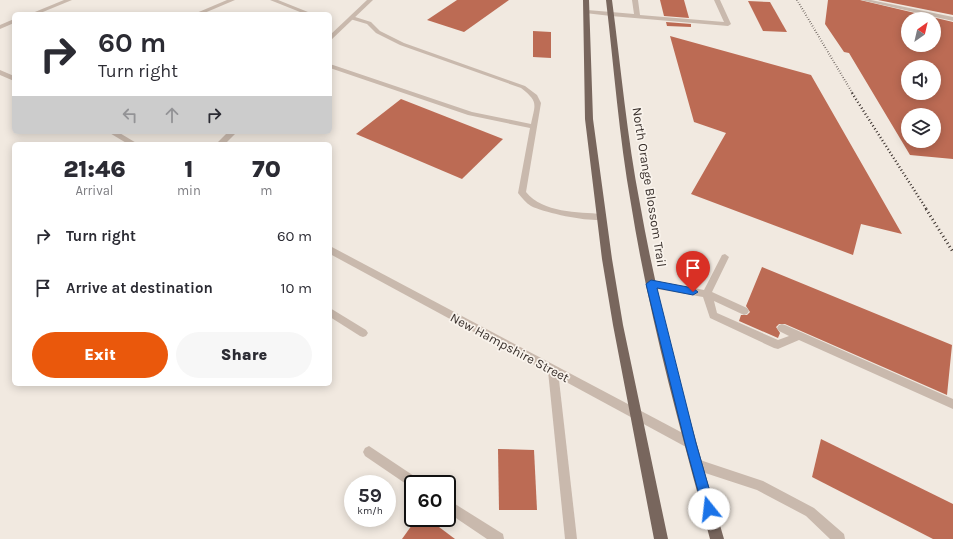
<!DOCTYPE html>
<style>
:root{--surface:#fff;--page:#f7f7f7;--text:#2b2b33;--muted:#7c7c81;--accent:#ea580c}
body{margin:0;font-family:Karla,sans-serif;background:var(--page);color:var(--text);height:100vh;display:flex;flex-direction:column;font-size:15px;white-space:nowrap}
*{box-sizing:border-box;margin:0}
p{font-size:13px;color:var(--muted)}
.icon{flex:none;width:22px;height:22px;fill:none;stroke:currentColor;stroke-width:2;stroke-linecap:round;stroke-linejoin:round}
.map{position:relative;flex:1;overflow:hidden}
.details{position:absolute;left:12px;top:142px;width:320px;height:244px;display:flex;flex-direction:column;background:var(--surface);border-radius:6px;box-shadow:0 2px 10px #0003}
.details>*{flex:none}
.banner{position:absolute;left:12px;top:12px;width:320px;height:122px;border-radius:6px;box-shadow:0 2px 10px #0003;background:#fff;color:var(--text);overflow:hidden}
.needle{width:26px;rotate:34deg}
.fabs{position:absolute;left:901px;top:12px;display:grid;gap:8px}
.fabs a{display:grid;place-items:center;width:40px;height:40px;border-radius:50%;background:var(--surface);box-shadow:0 2px 10px #0003;font-size:20px}
.speed{position:absolute;left:344px;top:475px;display:flex;gap:8px;font-size:20px;font-weight:700;text-align:center}
.speed>*{display:grid;place-content:center;width:52px;height:52px;border-radius:50%;background:var(--surface);box-shadow:0 2px 10px #0003;line-height:1}
.speed small{font-size:10px;font-weight:400}
.speed .limit{border:2px solid #111;border-radius:6px;background:#fff;color:#111}
.pin{position:absolute;display:grid;place-items:center;width:34px;height:34px;color:#fff;margin:-41px -17px;border-radius:50% 50% 50% 0;rotate:-45deg;box-shadow:0 0 4px #0007}
.pin .icon{rotate:45deg}
.me{position:absolute;width:44px;margin:-22px;rotate:344deg;stroke-linejoin:round;filter:drop-shadow(0 0 3px #0008)}
.turn{display:flex;align-items:center;gap:14px;height:84px;padding:0 20px;font-size:18px}
.turn .icon{width:52px;height:52px;stroke-width:2.5}
.turn b{display:block;font-size:28px;line-height:34px}
.lanes{display:flex;align-items:center;height:38px;padding:0 20px;background:#0003;justify-content:center;gap:20px;direction:ltr}
.lanes .off{opacity:.35}
.eta{display:flex;justify-content:space-evenly;align-items:center;height:68px;text-align:center}
.eta b{font-size:24px;font-weight:800;line-height:28px}
.primary-button{display:flex;gap:8px;margin-top:auto;padding:8px 20px}
.primary-button a{flex:1;height:46px;border-radius:24px;background:var(--accent);color:#fff;font-size:16px;font-weight:800;line-height:46px;text-align:center}
.primary-button a+a{background:var(--page);color:var(--text)}
ul{padding:0;list-style:none}
li{display:flex;align-items:center;gap:12px;height:52px;padding:0 20px}
li div{flex:1}
li b{display:block;font-size:15px}
li em{font-style:normal}
.map>svg:first-child{display:block}
.building{fill:#bc6b54;fill-rule:evenodd}
.lines{fill:none;stroke-linecap:round;stroke-linejoin:round}
.service{fill:#c9b9ad;fill-rule:evenodd}
.minor{fill:#c9b9ad;fill-rule:evenodd}
.primary{fill:#78665d;fill-rule:evenodd}
.rail-far2{stroke:#382f2b;stroke-width:2;stroke-dasharray:0.5 2;stroke-linecap:butt}
.rail-far1{stroke:#382f2b;stroke-width:2.5;stroke-dasharray:1 2.5;stroke-linecap:butt}
.rail{stroke:#382f2b;stroke-width:3;stroke-dasharray:1 3;stroke-linecap:butt}
.route{fill:#1a73e8;stroke:#114b97}
.labels{text-anchor:middle;stroke-width:3.5;stroke-linejoin:round;paint-order:stroke}
.street-label{font-size:13px;fill:#382f2b;stroke:#f9f3ec}
</style>
<div class="map">
<svg width="953" height="539" viewBox="0 0 953 539">
<rect width="100%" height="100%" fill="#f1e9e0"/>
<!-- building -->
<g class="building">
<path d="M 457,0 L 509,0 L 464,32 L 427,20 Z"/>
<path d="M 660,0 L 684,0 L 689,18 L 664,16 Z"/>
<path d="M 828,0 L 860,0 L 953,22 L 953,159 L 910,155 L 849,53 L 844,52 L 825,24 ZM 908,19 L 934,19 L 934,45 L 908,45 ZM 908,67 L 934,67 L 934,93 L 908,93 ZM 908,115 L 934,115 L 934,141 L 908,141 Z"/>
<path d="M 878,0 L 953,0 L 953,15 Z"/>
<path d="M 748,1 L 770,2 L 787,32 L 763,31 Z"/>
<path d="M 666,22 L 691,24 L 691,27 L 667,26 Z"/>
<path d="M 533,31 L 551,32 L 551,58 L 533,57 Z"/>
<path d="M 670,36 L 811,75 L 902,234 L 861,224 L 853,255 L 691,194 L 726,133 L 694,122 Z"/>
<path d="M 401,99 L 503,139 L 462,179 L 356,134 Z"/>
<path d="M 762,267 L 952,345 L 947,395 L 785,324 L 779,324 L 776,327 L 780,333 L 778,338 L 739,321 L 741,315 L 747,315 L 750,312 L 746,306 Z"/>
<path d="M 821,439 L 953,504 L 953,539 L 933,539 L 812,477 Z"/>
<path d="M 498,449 L 534,450 L 537,510 L 499,510 Z"/>
<path d="M 417,518 L 427,518 L 455,539 L 402,539 Z"/>
</g>
<g class="lines">
<!-- service -->
<g class="service">
<path d="M 227,0 L 235,0 L 202,14 L 194,14 Z"/>
<path d="M 270,0 L 278,0 L 313,14 L 305,14 Z"/>
<path d="M 632,0 L 638,0 L 640,15 L 724,22 L 714,0 L 720,0 L 731,24 L 728,26 L 611,16 L 608,14 L 611,12 L 634,14 Z"/>
<path d="M 861,0 L 871,0 L 953,17 L 953,21 Z"/>
<path d="M 352,16 L 371,22 L 380,31 L 404,43 L 525,86 L 537,95 L 541,103 L 526,192 C 543,213 578,212 602,214 L 605,215 L 606,217 L 605,219 C 591,223 545,213 531,206 C 526,203 522,198 518,193 L 530,128 L 468,115 L 330,68 L 330,64 L 472,112 L 531,124 C 535,104 539,102 521,88 L 400,45 L 376,33 L 367,24 L 350,19 L 350,17 Z"/>
<path d="M 725,254 L 729,257 L 712,292 L 747,308 L 749,311 L 747,314 L 744,315 L 714,301 L 717,313 L 778,340 L 789,336 L 779,331 L 777,328 L 779,325 L 782,324 L 785,325 L 953,399 L 953,409 L 799,340 L 778,349 L 774,348 L 710,318 L 703,297 L 651,288 L 648,287 L 646,284 L 648,281 L 651,280 L 704,290 L 722,255 Z"/>
<path d="M 330,308 L 366,330 L 368,333 L 366,336 L 363,337 L 360,336 L 330,317 Z"/>
<path d="M 553,366 L 557,368 L 558,371 L 577,539 L 565,539 L 548,371 L 549,368 Z"/>
<path d="M 369,446 L 420,480 L 422,484 L 413,484 L 413,489 L 412,488 L 365,456 L 363,452 L 365,448 Z"/>
<path d="M 697,459 L 763,481 L 814,508 L 844,534 L 845,539 L 830,539 L 806,516 L 757,490 L 693,469 L 691,465 L 693,461 Z"/>
<path d="M 447,499 L 503,534 L 504,539 L 487,539 L 447,512 Z"/>
</g>
<!-- minor -->
<g class="minor">
<path d="M 64,0 L 72,0 L 38,14 L 30,14 Z"/>
<path d="M 367,0 L 373,0 L 330,41 L 330,35 Z"/>
<path d="M 587,10 L 611,12 L 614,14 L 611,16 L 585,13 L 585,11 Z"/>
<path d="M 14,19 L 14,23 L 0,29 L 0,25 Z"/>
<path d="M 0,70 L 14,76 L 14,81 L 0,75 Z"/>
<path d="M 108,132 L 118,132 L 138,144 L 128,144 Z"/>
<path d="M 228,132 L 237,132 L 225,144 L 216,144 Z"/>
<path d="M 330,246 L 694,439 L 696,443 L 694,447 L 690,449 L 686,447 L 330,254 Z"/>
</g>
<!-- primary -->
<g class="primary">
<path d="M 583,0 L 589,0 L 593,119 L 612,259 L 623,325 L 668,539 L 654,539 L 613,325 L 602,259 L 585,119 Z"/>
<path d="M 606,0 L 612,0 C 621,68 627,137 640,204 C 660,318 692,428 724,539 L 710,539 C 680,428 649,317 631,204 C 619,136 614,68 606,0 Z"/>
</g>
<!-- rail-far2 -->
<path class="rail-far2" d="M 797,0 L 853,94"/>
<!-- rail-far1 -->
<path class="rail-far1" d="M 852,93 L 927,210"/>
<!-- rail -->
<path class="rail" d="M 926,209 L 953,252"/>
</g>
<!-- route -->
<path class="route" d="M 651,280 L 693,288 L 698,292 L 693,295 L 657,288 L 696,443 L 715,509 L 713,514 L 709,516 L 705,514 L 703,509 L 685,443 L 646,284 Z"/>
<g class="labels">
<!-- street labels -->
<g class="street-label">
<text transform="translate(650 187) rotate(81)" y="5">North Orange Blossom Trail</text>
<text transform="translate(510 347) rotate(28)" y="5">New Hampshire Street</text>
</g>
</g>
</svg>
<div class="fabs">
<a><svg class="needle" viewBox="-14 -14 28 28"><path d="M0-13l5 13h-10z" fill="#e53935"/><path d="M0 13l5-13h-10z" fill="#7c7c81"/></svg></a>
<a><svg class="icon" aria-label="sound" viewBox="0 0 24 24"><path d="M4 9h4l5-4v14l-5-4H4zM17 9q2 3 0 6"/></svg></a>
<a><svg class="icon" aria-label="layers" viewBox="0 0 24 24"><path d="M12 4l9 5-9 5-9-5zM3 14l9 5 9-5"/></svg></a>
</div>
<div class="speed"><div>59<small>km/h</small></div><div class="limit">60</div></div>
<div class="pin" style="left:693px;top:292px;background:#d93025"><svg class="icon" aria-label="arrive" viewBox="0 0 24 24"><path d="M6 21V4h12l-3 4 3 4H6"/></svg></div>
<svg class="me" style="left:709px;top:509px" viewBox="-20 -20 40 40"><circle r="19" fill="#fff"/><path d="M0-13L10 11 0 6-10 11z" fill="#1a73e8"/></svg>
<div class="banner">
<div class="turn"><svg class="icon" aria-label="right" viewBox="0 0 24 24"><path d="M7 20v-9h11M14 6l5 5-5 5"/></svg><div><b>60 m</b>Turn right</div></div>
<div class="lanes"><svg class="icon off" aria-label="left" viewBox="0 0 24 24"><path d="M17 20v-9H6M10 6l-5 5 5 5"/></svg><svg class="icon off" aria-label="ahead" viewBox="0 0 24 24"><path d="M12 20V5M6 11l6-6 6 6"/></svg><svg class="icon" aria-label="right" viewBox="0 0 24 24"><path d="M7 20v-9h11M14 6l5 5-5 5"/></svg></div>
</div>
<section class="details">
<div class="eta">
<div><b>21:46</b><p>Arrival</p></div>
<div><b>1</b><p>min</p></div>
<div><b>70</b><p>m</p></div>
</div>
<ul>
<li><svg class="icon" aria-label="right" viewBox="0 0 24 24"><path d="M7 20v-9h11M14 6l5 5-5 5"/></svg><div><b>Turn right</b></div><em>60 m</em></li>
<li><svg class="icon" aria-label="arrive" viewBox="0 0 24 24"><path d="M6 21V4h12l-3 4 3 4H6"/></svg><div><b>Arrive at destination</b></div><em>10 m</em></li>
</ul>
<div class="primary-button"><a>Exit</a><a>Share</a></div>
</section>
</div>
